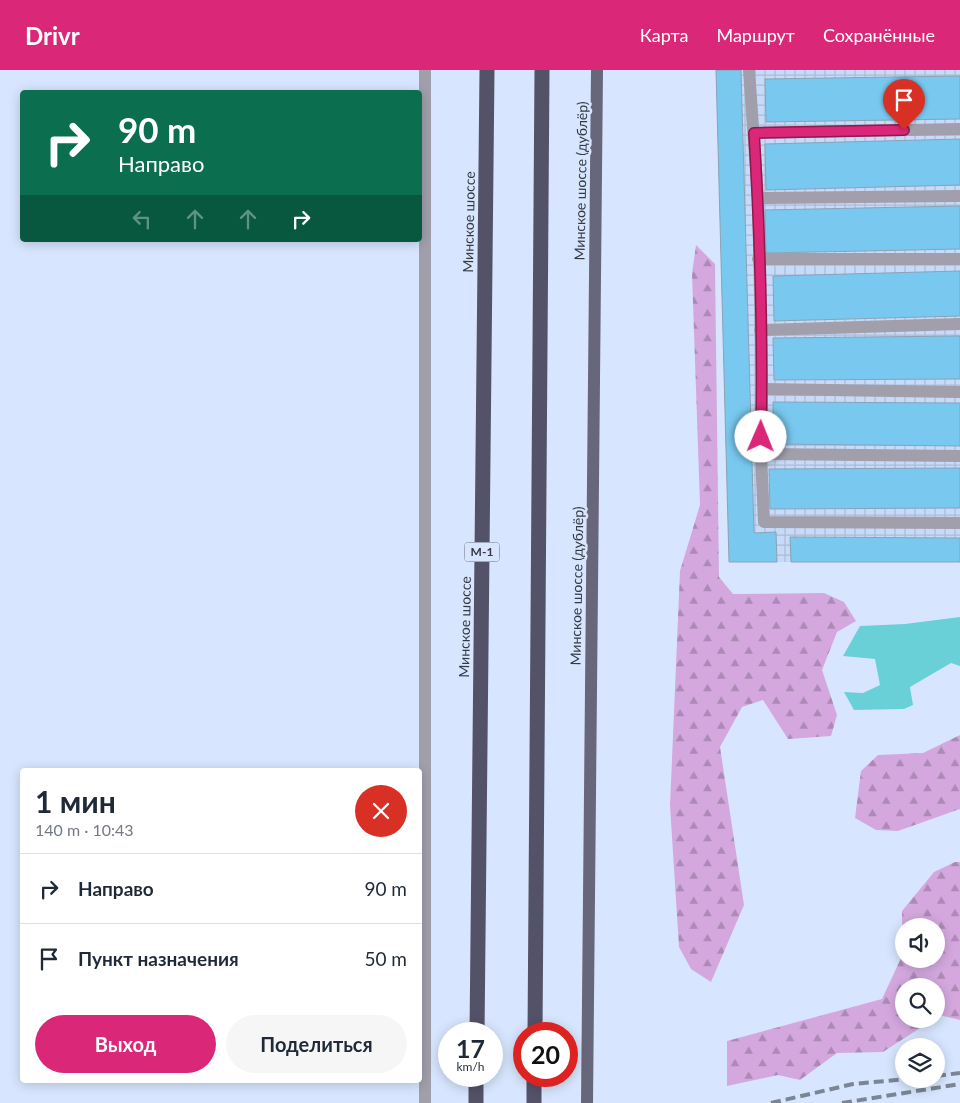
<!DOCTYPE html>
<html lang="ru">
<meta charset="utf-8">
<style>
:root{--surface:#fff;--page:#f6f6f7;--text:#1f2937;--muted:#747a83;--line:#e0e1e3;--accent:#db2777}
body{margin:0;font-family:Lato,sans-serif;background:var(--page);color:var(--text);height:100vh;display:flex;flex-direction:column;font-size:19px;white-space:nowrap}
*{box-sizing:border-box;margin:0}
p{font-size:16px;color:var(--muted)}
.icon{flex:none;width:28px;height:28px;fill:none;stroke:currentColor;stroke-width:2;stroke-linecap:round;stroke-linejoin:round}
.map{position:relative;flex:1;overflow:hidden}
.details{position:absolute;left:20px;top:698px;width:402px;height:315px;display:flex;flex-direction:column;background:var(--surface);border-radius:5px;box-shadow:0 2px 12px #0003}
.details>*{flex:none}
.top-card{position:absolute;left:20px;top:20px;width:402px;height:152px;border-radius:5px;box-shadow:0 2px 12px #0003;background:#0b6e4f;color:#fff;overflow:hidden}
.buttons{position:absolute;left:895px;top:848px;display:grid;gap:10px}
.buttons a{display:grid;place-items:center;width:50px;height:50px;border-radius:50%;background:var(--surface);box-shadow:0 2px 12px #0003;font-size:25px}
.speed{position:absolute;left:438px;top:952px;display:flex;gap:10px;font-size:25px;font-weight:700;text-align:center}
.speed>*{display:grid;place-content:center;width:65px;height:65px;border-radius:50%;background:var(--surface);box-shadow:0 2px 12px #0003;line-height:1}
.speed small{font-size:12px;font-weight:400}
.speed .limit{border:8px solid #d22;background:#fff;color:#111}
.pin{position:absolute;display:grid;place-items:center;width:42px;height:42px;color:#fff;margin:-51px -21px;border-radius:50% 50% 50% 0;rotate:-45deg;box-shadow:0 0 5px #0007}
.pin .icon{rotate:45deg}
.me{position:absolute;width:55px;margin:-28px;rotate:1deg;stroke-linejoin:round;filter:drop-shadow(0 0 4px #0008)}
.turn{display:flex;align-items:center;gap:18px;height:105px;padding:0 15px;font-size:22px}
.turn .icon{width:65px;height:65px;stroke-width:2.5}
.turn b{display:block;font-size:35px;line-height:42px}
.lanes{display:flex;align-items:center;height:48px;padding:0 15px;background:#0003;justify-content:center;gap:25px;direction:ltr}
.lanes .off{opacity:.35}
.round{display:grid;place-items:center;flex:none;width:52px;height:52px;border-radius:26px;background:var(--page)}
.head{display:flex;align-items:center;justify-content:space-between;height:85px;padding:0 15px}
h1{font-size:30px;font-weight:700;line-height:38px}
.cta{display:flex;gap:10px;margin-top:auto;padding:10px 15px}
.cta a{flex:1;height:58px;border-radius:30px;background:var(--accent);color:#fff;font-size:20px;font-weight:700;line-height:58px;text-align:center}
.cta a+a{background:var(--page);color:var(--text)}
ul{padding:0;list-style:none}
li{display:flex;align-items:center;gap:15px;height:70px;padding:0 15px;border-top:1px solid var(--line)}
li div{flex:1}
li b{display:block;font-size:19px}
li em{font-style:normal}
header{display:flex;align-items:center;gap:30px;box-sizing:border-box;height:70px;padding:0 25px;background:var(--accent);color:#fff}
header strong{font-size:24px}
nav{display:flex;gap:28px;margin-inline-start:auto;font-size:18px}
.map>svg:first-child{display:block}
.industrial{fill:url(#industrial-grid)}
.forest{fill:url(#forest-firs);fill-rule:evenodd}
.water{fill:#69d0d8}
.building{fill:#78c8ef;stroke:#89a4b3}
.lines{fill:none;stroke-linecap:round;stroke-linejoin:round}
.minor{stroke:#a09fab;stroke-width:12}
.major{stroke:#68667a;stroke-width:12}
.highway{stroke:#545268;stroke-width:15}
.rail{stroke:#7b8594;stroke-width:4;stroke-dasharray:10 5;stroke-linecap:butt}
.route-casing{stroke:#8e194d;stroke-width:12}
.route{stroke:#db2777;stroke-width:9}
.labels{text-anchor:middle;stroke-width:5;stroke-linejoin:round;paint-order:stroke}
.shield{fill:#d7e6fe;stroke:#656e7b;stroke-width:1}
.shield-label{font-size:12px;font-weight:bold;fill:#343a43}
.street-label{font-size:14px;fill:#343a43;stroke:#d7e6fe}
</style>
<header>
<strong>Drivr</strong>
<nav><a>Карта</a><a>Маршрут</a><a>Сохранённые</a></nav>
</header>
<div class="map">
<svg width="960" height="1033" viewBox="0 0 960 1033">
<defs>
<pattern id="industrial-grid" width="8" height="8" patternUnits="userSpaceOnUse" patternTransform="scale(1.25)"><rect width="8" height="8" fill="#c8daf9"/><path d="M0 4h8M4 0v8" fill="none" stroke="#acbcd7"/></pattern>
<pattern id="forest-firs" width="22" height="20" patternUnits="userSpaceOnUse" patternTransform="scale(1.25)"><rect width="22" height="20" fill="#d4a8df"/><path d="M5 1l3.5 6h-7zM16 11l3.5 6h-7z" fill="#ad8ab6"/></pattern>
</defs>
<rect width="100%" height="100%" fill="#d7e6fe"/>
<!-- industrial -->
<path class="industrial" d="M 716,0 L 960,0 L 960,492 L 729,492 Z"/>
<!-- forest -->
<g class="forest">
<path d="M 696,175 L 715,194 L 719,507 L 733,524 L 824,523 L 844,532 L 856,551 L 837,562 L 822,600 L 837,645 L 831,666 L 788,669 L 763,630 L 742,637 L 720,677 L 744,835 L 711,912 L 691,899 L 679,877 L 670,736 L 680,501 L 700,435 L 692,204 Z"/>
<path d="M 960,665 L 960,739 L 898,761 L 876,760 L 855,748 L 861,701 L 878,685 L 923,683 Z"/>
<path d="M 955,792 L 960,792 L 960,950 L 939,945 L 936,947 L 936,916 L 904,916 L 904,949 L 934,949 L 883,982 L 837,983 L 800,1010 L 778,1005 L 727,1016 L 727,971 L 882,929 L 902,886 L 902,841 L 934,802 ZM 904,856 L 936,856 L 936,889 L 904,889 Z"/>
</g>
<!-- water -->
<path class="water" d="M 960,547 L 960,596 L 951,593 L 910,617 L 913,635 L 904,639 L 854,640 L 844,622 L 863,623 L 880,615 L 875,589 L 843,586 L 860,556 L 905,554 Z"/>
<!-- building -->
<g class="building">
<path d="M 716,0 L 741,0 L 754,463 L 776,462 L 777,492 L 729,492 Z"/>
<path d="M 960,6 L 960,49 L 766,52 L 765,9 Z"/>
<path d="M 960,69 L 960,115 L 766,120 L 765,74 Z"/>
<path d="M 960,136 L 960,179 L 766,183 L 765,140 Z"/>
<path d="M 960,201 L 960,246 L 774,251 L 773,206 Z"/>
<path d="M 960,266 L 960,309 L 774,310 L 773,268 Z"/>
<path d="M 773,332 L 960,333 L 960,376 L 773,374 Z"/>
<path d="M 960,398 L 960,438 L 770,439 L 769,399 Z"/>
<path d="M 790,467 L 960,468 L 960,492 L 791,492 Z"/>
</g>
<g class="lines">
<!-- minor -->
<g class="minor">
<path d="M 425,0 L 425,1033"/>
<path d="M 749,0 L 758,128 L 762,319 L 761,384 L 764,452 L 960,453"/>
<path d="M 754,63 L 960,59"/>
<path d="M 758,128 L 960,126"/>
<path d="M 758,189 L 960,189"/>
<path d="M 760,260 L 960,254"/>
<path d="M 762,319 L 960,322"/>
<path d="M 761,384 L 960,386"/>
</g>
<!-- major -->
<path class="major" d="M 587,1033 L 597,0"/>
<!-- highway -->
<g class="highway">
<path d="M 477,964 L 487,0"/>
<path d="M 535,964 L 542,0"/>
<path d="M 476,1033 L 476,1006"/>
<path d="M 534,1033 L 534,1006"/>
</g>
<!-- rail -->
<g class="rail">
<path d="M 936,1006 L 960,1003"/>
<path d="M 771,1033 L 853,1014 L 907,1009"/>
<path d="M 842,1033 L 960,1014"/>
</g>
</g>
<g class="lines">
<defs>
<path id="route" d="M 761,367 C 763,266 760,164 754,63 L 904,60"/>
</defs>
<!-- route casing -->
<use href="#route" class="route-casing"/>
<!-- route -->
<use href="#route" class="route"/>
</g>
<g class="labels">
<!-- shield labels -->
<rect class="shield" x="464.5" y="472.5" width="35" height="19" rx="4"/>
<g class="shield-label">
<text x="482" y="486">М-1</text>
</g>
<!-- street labels -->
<g class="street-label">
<text transform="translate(581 111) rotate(-89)" y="5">Минское шоссе (дублёр)</text>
<text transform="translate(469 152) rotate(-89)" y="5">Минское шоссе</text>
<text transform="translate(577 516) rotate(-89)" y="5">Минское шоссе (дублёр)</text>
<text transform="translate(465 557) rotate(-89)" y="5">Минское шоссе</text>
</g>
</g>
</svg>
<div class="buttons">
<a><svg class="icon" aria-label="sound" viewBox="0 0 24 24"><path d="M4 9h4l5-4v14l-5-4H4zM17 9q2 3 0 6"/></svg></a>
<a><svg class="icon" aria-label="search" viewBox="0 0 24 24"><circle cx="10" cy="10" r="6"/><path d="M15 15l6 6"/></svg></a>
<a><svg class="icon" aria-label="layers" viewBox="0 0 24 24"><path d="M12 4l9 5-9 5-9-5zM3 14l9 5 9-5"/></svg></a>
</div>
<div class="speed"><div>17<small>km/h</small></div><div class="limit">20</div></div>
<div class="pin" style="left:904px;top:60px;background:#d93025"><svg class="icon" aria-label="arrive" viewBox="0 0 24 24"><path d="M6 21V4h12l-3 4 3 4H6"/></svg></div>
<svg class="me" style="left:761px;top:367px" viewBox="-20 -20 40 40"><circle r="19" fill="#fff"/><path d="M0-13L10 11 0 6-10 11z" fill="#db2777"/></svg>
<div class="top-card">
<div class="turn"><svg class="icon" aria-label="right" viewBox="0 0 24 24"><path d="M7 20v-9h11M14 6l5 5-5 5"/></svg><div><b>90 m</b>Направо</div></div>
<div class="lanes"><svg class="icon off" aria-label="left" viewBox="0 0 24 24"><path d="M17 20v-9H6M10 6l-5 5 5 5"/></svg><svg class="icon off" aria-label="ahead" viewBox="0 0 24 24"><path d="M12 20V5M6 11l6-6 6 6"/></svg><svg class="icon off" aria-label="ahead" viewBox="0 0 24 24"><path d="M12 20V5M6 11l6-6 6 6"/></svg><svg class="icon" aria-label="right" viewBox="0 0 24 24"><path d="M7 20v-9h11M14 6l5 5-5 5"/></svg></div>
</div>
<section class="details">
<div class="head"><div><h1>1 мин</h1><p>140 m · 10:43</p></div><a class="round" style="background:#d93025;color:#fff"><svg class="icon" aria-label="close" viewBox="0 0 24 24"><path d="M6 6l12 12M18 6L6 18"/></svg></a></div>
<ul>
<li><svg class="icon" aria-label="right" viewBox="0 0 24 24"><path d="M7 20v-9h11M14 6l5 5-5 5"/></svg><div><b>Направо</b></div><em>90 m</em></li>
<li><svg class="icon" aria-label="arrive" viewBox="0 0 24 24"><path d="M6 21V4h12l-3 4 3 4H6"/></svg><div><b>Пункт назначения</b></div><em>50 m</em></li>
</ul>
<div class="cta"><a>Выход</a><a>Поделиться</a></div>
</section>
</div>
